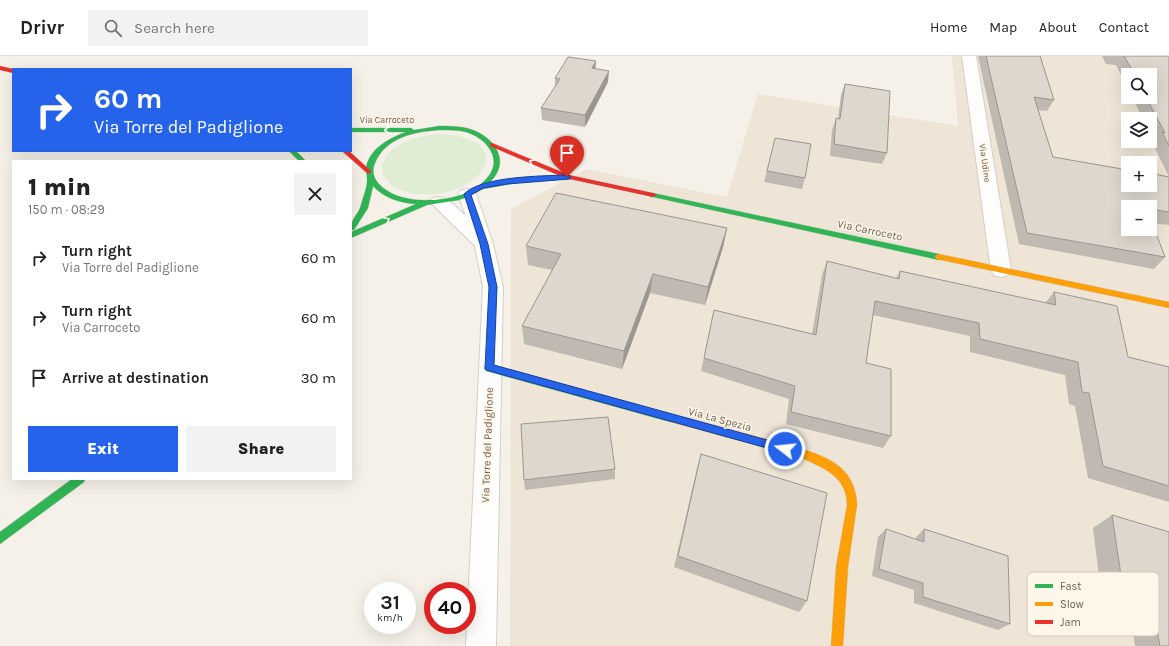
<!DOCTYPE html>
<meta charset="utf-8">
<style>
:root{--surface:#fff;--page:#f2f2f2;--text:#222;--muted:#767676;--line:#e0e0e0;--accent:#2563eb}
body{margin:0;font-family:Karla,sans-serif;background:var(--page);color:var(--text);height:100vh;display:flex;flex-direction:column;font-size:15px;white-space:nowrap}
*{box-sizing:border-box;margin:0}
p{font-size:13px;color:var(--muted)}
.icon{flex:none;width:22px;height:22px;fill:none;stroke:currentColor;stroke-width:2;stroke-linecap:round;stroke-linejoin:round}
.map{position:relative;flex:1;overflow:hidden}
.panel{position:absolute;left:12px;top:104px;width:340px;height:320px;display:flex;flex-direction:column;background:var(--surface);border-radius:0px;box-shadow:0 4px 16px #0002}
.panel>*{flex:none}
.guide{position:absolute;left:12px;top:12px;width:340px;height:84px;border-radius:0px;box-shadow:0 4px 16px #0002;background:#2563eb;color:#fff;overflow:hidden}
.fabs{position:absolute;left:1121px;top:12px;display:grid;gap:8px}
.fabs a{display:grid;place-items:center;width:36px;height:36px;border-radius:0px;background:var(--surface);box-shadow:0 4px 16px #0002;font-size:20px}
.speed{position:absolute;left:364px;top:526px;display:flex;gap:8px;font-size:20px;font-weight:700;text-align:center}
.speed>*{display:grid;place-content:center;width:52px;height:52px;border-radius:50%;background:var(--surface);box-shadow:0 4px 16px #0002;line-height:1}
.speed small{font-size:10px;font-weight:400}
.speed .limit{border:6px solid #d22;background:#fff;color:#111}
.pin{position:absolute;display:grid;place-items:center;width:34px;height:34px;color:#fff;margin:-41px -17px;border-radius:50% 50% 50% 0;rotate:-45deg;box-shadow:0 0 4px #0007}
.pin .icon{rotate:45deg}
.me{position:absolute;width:44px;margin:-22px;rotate:286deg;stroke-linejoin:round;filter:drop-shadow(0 0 3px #0008)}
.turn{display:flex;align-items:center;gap:14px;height:84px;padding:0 16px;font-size:18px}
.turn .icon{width:52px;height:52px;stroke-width:2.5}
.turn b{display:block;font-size:28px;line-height:34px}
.round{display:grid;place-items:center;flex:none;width:42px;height:42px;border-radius:0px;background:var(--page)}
.headline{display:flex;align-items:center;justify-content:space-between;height:68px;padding:0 16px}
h1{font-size:24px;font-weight:800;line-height:30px}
.cta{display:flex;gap:8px;margin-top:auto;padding:8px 16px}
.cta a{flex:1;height:46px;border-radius:0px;background:var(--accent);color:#fff;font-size:16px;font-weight:800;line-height:46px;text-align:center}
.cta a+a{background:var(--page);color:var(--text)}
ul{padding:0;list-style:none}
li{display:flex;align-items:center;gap:12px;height:60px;padding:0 16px}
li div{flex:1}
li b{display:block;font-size:15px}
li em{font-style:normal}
header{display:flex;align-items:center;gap:24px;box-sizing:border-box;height:56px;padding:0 20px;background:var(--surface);border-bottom:1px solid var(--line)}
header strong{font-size:19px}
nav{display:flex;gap:22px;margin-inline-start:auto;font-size:14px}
.search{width:280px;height:36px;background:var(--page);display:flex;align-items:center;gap:10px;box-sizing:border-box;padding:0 14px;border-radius:0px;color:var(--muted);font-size:15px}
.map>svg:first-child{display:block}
.residential{fill:#eee5d6;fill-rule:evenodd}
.green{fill:#e0ecd4}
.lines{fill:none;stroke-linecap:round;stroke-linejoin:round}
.street-casing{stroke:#d4cec7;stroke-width:2}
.fast-casing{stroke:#d3cdc4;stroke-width:1}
.slow-casing{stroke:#d3cdc4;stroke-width:1}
.jam-casing{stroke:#d3cdc4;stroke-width:1}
.street{fill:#fefdfc;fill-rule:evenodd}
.fast{fill:#30b455;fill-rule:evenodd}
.slow{fill:#ff9f0a;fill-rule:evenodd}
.jam{fill:#e5322d;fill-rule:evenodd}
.wall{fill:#bfb9b1;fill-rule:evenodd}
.shaded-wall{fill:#9b9690}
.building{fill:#ded7ce;stroke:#9b9690}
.oneway{stroke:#fef7e9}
.route{fill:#2563eb;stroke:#184099}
.labels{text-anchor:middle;stroke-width:3;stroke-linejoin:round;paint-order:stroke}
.far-street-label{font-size:9px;fill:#715c4b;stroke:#fef7e9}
.street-label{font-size:11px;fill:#715c4b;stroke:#fef7e9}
.key{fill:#fef7e9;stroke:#d4c8ba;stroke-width:1}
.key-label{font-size:11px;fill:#715c4b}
</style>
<header>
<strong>Drivr</strong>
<div class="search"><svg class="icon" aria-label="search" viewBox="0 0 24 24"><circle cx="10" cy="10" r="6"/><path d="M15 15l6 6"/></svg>Search here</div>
<nav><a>Home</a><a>Map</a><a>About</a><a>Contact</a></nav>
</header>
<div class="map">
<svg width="1169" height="590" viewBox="0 0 1169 590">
<rect width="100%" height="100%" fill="#f5f1e8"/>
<!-- residential -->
<path class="residential" d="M 952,0 L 1169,0 L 1169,590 L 510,590 L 511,153 L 586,113 L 727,141 L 758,38 L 958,70 ZM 1128,19 L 1150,19 L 1150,41 L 1128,41 ZM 1128,63 L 1150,63 L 1150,85 L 1128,85 ZM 1128,107 L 1150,107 L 1150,129 L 1128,129 ZM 1128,151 L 1150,151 L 1150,173 L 1128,173 Z"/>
<!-- green -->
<path class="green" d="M 439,78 C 527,82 477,149 411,137 C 401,135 389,130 384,120 C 381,115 382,110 384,105 C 392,85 420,80 439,78 Z"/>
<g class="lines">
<defs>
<g id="street">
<path d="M 962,0 L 976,0 L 1011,214 L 1008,219 L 1001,221 L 994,219 L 991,214 Z"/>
<path d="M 467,133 L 473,134 L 476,138 L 493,188 L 503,231 L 496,590 L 466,590 L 483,231 L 475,190 L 430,146 L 433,142 C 447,138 456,152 466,160 L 458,138 L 461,134 Z"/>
</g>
<g id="fast">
<path d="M 439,70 C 449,70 460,70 470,73 C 495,81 512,106 489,127 L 528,121 L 561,119 L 564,121 L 561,123 L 528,125 L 483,133 L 468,141 L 459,144 L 427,149 L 351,182 L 351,176 L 416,148 C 400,147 384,142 373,130 L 368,152 L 354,174 L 351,174 C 351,161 358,160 361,149 C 363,141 368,130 367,122 C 367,118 366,116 366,112 C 369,93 389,82 406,76 L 351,76 L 351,72 L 411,72 L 414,74 ZM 439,74 C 448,74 458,74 466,76 C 486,82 504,103 487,122 C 470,141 443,145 419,144 C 404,143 389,139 378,127 C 373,121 372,114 375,107 C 386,81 414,76 439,74 Z"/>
<path d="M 289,95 L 296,95 L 306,105 L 299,105 Z"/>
<path d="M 650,137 L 653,137 L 939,198 L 943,201 L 939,204 L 653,141 L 650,141 Z"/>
<path d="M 489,308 L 670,358 L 673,359 L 675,362 L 673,365 L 670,366 L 486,315 L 484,312 L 486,309 Z"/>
<path d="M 72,423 L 85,423 L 84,426 L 0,488 L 0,476 Z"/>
</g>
<g id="slow">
<path d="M 939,198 L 1169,246 L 1169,252 L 936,203 L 935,201 L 936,199 Z"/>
<path d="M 670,358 C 701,366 732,374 762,382 C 784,388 823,396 840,411 C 851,420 857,435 857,449 L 848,511 L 843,590 L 831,590 L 836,511 L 847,449 C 847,420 822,411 799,401 L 667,365 L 665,362 L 667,359 Z"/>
</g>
<g id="jam">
<path d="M 0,10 L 13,13 L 13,17 L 0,14 Z"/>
<path d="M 492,87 L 569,119 L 653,137 L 657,139 L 653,141 L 565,122 L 490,90 L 490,88 Z"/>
<path d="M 342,95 L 349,95 L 371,115 L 371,117 L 367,117 Z"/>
</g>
</defs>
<!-- street casing -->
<use href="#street" class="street-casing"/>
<!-- fast casing -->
<use href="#fast" class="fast-casing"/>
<!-- slow casing -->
<use href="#slow" class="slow-casing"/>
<!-- jam casing -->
<use href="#jam" class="jam-casing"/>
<!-- street -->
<use href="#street" class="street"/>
<!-- fast -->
<use href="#fast" class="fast"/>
<!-- slow -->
<use href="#slow" class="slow"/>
<!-- jam -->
<use href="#jam" class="jam"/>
</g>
<!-- wall -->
<g class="wall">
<path d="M 978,0 L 1040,0 L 1054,44 L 1047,55 L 1038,54 L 1053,101 L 1169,121 L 1153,88 L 1155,86 L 1150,76 L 1150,63 L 1143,63 L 1132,41 L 1150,41 L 1150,19 L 1128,19 L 1128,33 L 1116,9 L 1106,8 L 1102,0 L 1169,0 L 1169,169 L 1152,167 L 1165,201 L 1154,213 L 1019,188 ZM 1128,151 L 1150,151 L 1150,173 Z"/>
<path d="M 596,13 L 608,26 L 585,71 L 542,64 L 541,52 L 555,31 L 555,22 Z"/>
<path d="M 845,28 L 887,97 L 882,108 L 830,100 L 832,74 L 836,62 L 838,62 L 841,39 Z"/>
<path d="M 775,82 L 805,122 L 802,133 L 764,126 Z"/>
<path d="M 727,172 L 723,191 L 705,249 L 650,237 L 622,313 L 524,288 L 522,270 L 552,214 L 528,209 L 526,190 Z"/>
<path d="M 827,205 L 896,222 L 900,215 L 1045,247 L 1054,236 L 1128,301 L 1169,311 L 1169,446 L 1088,422 L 1075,350 L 1069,348 L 1065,319 L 970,296 L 970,280 L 873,259 L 866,307 L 891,380 L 883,392 L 786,368 L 789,343 L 701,315 L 714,254 L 812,278 L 822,219 Z"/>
<path d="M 701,398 L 807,545 L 799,556 L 674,511 L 697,412 Z"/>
<path d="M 615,413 L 615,423 L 525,434 L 524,424 Z"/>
<path d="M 1112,459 L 1169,476 L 1169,590 L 1135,590 L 1128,545 L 1101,536 L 1093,472 Z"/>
<path d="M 886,473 L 916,484 L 916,481 L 924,473 L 1010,568 L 998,574 L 914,547 L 914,534 L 872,520 L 878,481 Z"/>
</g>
<!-- shaded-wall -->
<g class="shaded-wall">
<path d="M 596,5 L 595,16 L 592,12 Z"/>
<path d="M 609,15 L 608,26 L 585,71 L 585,59 Z"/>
<path d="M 727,172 L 723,191 L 705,249 L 708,231 Z"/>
<path d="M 653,218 L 650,237 L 622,313 L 624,295 Z"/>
</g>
<!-- building -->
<g class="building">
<path d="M 986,0 L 1040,0 L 1054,44 L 1034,41 L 1053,101 L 1128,114 L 1128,129 L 1150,129 L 1150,117 L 1169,121 L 1169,156 L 1150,153 L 1150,151 L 1128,151 L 1128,173 L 1150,173 L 1150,161 L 1165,201 L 1027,177 Z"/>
<path d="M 1124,0 L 1169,0 L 1169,90 L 1162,76 L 1165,77 L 1146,41 L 1150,41 L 1150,19 L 1135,19 Z"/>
<path d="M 568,1 L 596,5 L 592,12 L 609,15 L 585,59 L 541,52 L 560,23 L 555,22 Z"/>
<path d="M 845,28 L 890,35 L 887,97 L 834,88 L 836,62 L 840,63 Z"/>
<path d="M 775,82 L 811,88 L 805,122 L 767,115 Z"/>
<path d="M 556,137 L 727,172 L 708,231 L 653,218 L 624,295 L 522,270 L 561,198 L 526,190 Z"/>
<path d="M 827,205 L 899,223 L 900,215 L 1056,249 L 1054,236 L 1117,250 L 1128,301 L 1169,311 L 1169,430 L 1103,410 L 1089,337 L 1082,336 L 1078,306 L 980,283 L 979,267 L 875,245 L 866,307 L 891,313 L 891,380 L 791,356 L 795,330 L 704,302 L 714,254 L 816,279 Z"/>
<path d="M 608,361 L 615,413 L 524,424 L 521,368 Z"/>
<path d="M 701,398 L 827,437 L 807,545 L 678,500 Z"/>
<path d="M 1112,459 L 1169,476 L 1169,590 L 1160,590 L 1149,534 L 1122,526 Z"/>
<path d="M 886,473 L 924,486 L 924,473 L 1008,500 L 1010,568 L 923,541 L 923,527 L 879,513 Z"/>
</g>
<!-- one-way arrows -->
<defs><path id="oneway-chevron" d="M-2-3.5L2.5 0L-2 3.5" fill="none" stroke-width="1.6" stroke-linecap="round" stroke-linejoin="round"/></defs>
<g class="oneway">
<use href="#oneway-chevron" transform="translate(387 74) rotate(180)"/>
<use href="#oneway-chevron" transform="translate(532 106) rotate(-156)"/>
<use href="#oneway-chevron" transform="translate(387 164) rotate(-24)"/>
</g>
<!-- route -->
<path class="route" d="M 567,119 L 570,120 L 570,123 L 507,128 L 483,132 L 471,139 L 488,188 L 497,231 L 494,309 L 785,389 L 789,390 L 790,393 L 789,396 L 785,397 L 486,314 L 485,312 L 489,231 L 480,188 L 464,138 C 482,120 542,120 567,119 Z"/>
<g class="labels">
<!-- far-street labels -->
<g class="far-street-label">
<text x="387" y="67">Via Carroceto</text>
<text transform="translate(985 107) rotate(82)" y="3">Via Udine</text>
</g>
<!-- street labels -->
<g class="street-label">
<text transform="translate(870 174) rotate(12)" y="4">Via Carroceto</text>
<text transform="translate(720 363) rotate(15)" y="4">Via La Spezia</text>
<text transform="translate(487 389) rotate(-88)" y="4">Via Torre del Padiglione</text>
</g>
</g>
<!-- legend -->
<rect x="1027" y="516" width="132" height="64" rx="6" class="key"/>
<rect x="1035" y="528" width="18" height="4" fill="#30b455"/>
<rect x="1035" y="546" width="18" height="4" fill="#ff9f0a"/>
<rect x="1035" y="564" width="18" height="4" fill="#e5322d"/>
<g class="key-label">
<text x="1060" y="534">Fast</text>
<text x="1060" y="552">Slow</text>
<text x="1060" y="570">Jam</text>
</g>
</svg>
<div class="fabs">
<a><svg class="icon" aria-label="search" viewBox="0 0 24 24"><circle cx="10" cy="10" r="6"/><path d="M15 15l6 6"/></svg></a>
<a><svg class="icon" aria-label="layers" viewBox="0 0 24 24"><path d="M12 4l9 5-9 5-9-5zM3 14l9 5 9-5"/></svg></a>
<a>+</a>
<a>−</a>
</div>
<div class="speed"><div>31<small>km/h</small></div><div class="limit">40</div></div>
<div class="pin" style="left:567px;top:121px;background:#d93025"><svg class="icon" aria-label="arrive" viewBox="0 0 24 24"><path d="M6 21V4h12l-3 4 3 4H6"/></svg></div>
<svg class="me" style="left:785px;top:393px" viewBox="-20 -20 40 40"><circle r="17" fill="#2563eb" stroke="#fff" stroke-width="3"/><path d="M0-11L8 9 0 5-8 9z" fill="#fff"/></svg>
<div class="guide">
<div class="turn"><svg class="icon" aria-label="right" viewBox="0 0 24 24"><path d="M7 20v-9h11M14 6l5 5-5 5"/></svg><div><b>60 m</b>Via Torre del Padiglione</div></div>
</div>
<section class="panel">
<div class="headline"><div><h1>1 min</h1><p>150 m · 08:29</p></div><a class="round"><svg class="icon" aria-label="close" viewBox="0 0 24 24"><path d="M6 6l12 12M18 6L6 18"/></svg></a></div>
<ul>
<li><svg class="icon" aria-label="right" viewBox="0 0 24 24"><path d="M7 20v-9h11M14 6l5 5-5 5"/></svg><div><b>Turn right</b><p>Via Torre del Padiglione</p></div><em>60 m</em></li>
<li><svg class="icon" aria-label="right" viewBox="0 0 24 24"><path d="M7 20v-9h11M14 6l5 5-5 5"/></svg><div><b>Turn right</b><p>Via Carroceto</p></div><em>60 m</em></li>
<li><svg class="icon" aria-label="arrive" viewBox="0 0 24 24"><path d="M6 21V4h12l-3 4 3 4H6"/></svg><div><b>Arrive at destination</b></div><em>30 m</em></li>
</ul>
<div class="cta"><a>Exit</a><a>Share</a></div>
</section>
</div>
